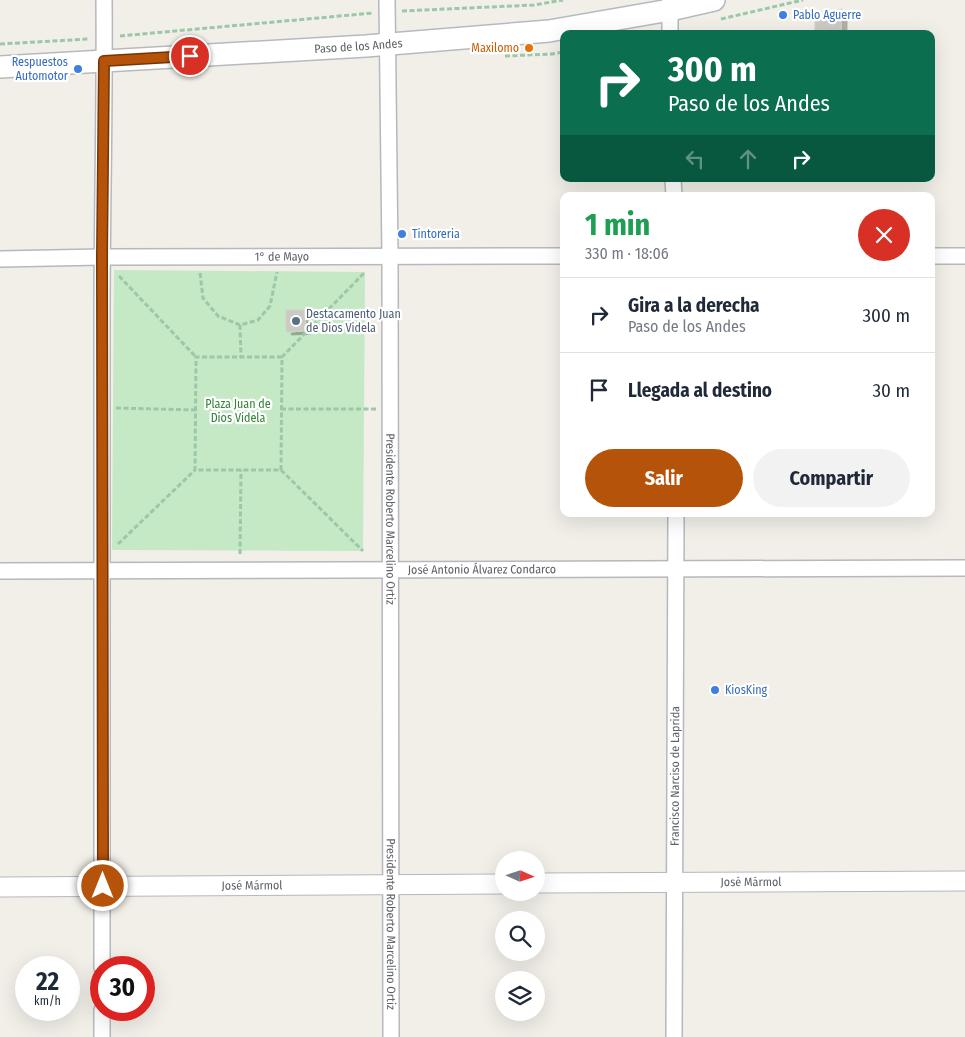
<!DOCTYPE html>
<html lang="es">
<meta charset="utf-8">
<style>
:root{--surface:#fff;--page:#f2f2f3;--text:#1f2937;--muted:#747a83;--line:#e0e1e3;--accent:#b45309}
body{margin:0;font-family:"Fira Sans Condensed",sans-serif;background:var(--page);color:var(--text);height:100vh;display:flex;flex-direction:column;font-size:19px;white-space:nowrap}
*{box-sizing:border-box;margin:0}
p{font-size:16px;color:var(--muted)}
.icon{flex:none;width:28px;height:28px;fill:none;stroke:currentColor;stroke-width:2;stroke-linecap:round;stroke-linejoin:round}
.map{position:relative;flex:1;overflow:hidden}
.side{position:absolute;left:560px;top:192px;width:375px;height:325px;display:flex;flex-direction:column;background:var(--surface);border-radius:10px;box-shadow:0 5px 20px #0002}
.side>*{flex:none}
.top-card{position:absolute;left:560px;top:30px;width:375px;height:152px;border-radius:10px;box-shadow:0 5px 20px #0002;background:#0b6e4f;color:#fff;overflow:hidden}
.needle{width:32px;rotate:93deg}
.tools{position:absolute;left:495px;top:851px;display:grid;gap:10px}
.tools a{display:grid;place-items:center;width:50px;height:50px;border-radius:50%;background:var(--surface);box-shadow:0 5px 20px #0002;font-size:25px}
.speed{position:absolute;left:15px;top:956px;display:flex;gap:10px;font-size:25px;font-weight:700;text-align:center}
.speed>*{display:grid;place-content:center;width:65px;height:65px;border-radius:50%;background:var(--surface);box-shadow:0 5px 20px #0002;line-height:1}
.speed small{font-size:12px;font-weight:400}
.speed .limit{border:8px solid #d22;background:#fff;color:#111}
.pin{position:absolute;display:grid;place-items:center;width:42px;height:42px;color:#fff;margin:-21px;border:2px solid #fff;border-radius:50%;box-shadow:0 1px 5px #0007}
.me{position:absolute;width:55px;margin:-28px;rotate:0deg;stroke-linejoin:round;filter:drop-shadow(0 0 4px #0008)}
.turn{display:flex;align-items:center;gap:18px;height:105px;padding:0 25px;font-size:22px}
.turn .icon{width:65px;height:65px;stroke-width:2.5}
.turn b{display:block;font-size:35px;line-height:42px}
.lanes{display:flex;align-items:center;height:48px;padding:0 25px;background:#0003;justify-content:center;gap:25px;direction:ltr}
.lanes .off{opacity:.35}
.round{display:grid;place-items:center;flex:none;width:52px;height:52px;border-radius:26px;background:var(--page)}
.headline{display:flex;align-items:center;justify-content:space-between;height:85px;padding:0 25px}
h1{font-size:30px;font-weight:700;line-height:38px;color:#1e9e55}
.primary-button{display:flex;gap:10px;margin-top:auto;padding:10px 25px}
.primary-button a{flex:1;height:58px;border-radius:30px;background:var(--accent);color:#fff;font-size:20px;font-weight:700;line-height:58px;text-align:center}
.primary-button a+a{background:var(--page);color:var(--text)}
ul{padding:0;list-style:none}
li{display:flex;align-items:center;gap:15px;height:75px;padding:0 25px;border-top:1px solid var(--line)}
li div{flex:1}
li b{display:block;font-size:19px}
li em{font-style:normal}
.map>svg:first-child{display:block}
.green{fill:#c5e8c5}
.building{fill:#cccac5;stroke:#d6d1c6;filter:url(#shadow)}
.lines{fill:none;stroke-linecap:round;stroke-linejoin:round}
.minor-casing{stroke:#b5b8bc;stroke-width:18}
.tertiary-casing{stroke:#b5b8bc;stroke-width:21}
.secondary-casing{stroke:#b6babf;stroke-width:24}
.path{stroke:#9cc7a9;stroke-width:3;stroke-dasharray:5 2.5;stroke-linecap:butt}
.minor{stroke:#fff;stroke-width:15}
.tertiary{stroke:#fff;stroke-width:19}
.secondary{stroke:#fff;stroke-width:21}
.route-casing{stroke:#753606;stroke-width:12}
.route{stroke:#b45309;stroke-width:9}
.shop-dot{fill:#3f7fe0;stroke:#fff;stroke-width:2}
.food-dot{fill:#e8710a;stroke:#fff;stroke-width:2}
.service-dot{fill:#5c6f8a;stroke:#fff;stroke-width:2}
.labels{text-anchor:middle;stroke-width:4.5;stroke-linejoin:round;paint-order:stroke}
.shop-label{font-size:12px;fill:#366cbe;stroke:#fff;text-anchor:start}
.street-label{font-size:12px;fill:#5f6368;stroke:#fff}
.food-label{font-size:12px;fill:#c56008;stroke:#fff;text-anchor:end}
.service-label{font-size:12px;fill:#4e5e75;stroke:#fff;text-anchor:start}
.park-label{font-size:12px;fill:#348238;stroke:#fff}
</style>
<div class="map">
<svg width="965" height="1037" viewBox="0 0 965 1037">
<defs>
<filter id="shadow"><feDropShadow dx="5.5" dy="3" stdDeviation="0" flood-color="#0004"/></filter>
</defs>
<rect width="100%" height="100%" fill="#f1efe8"/>
<!-- green -->
<path class="green" d="M 114,270 L 365,272 L 363,551 L 112,550 Z"/>
<!-- building -->
<g class="building">
<path d="M 842,9 L 841,34 L 815,34 L 815,16 Z"/>
<path d="M 286,310 L 305,310 L 306,331 L 286,332 Z"/>
</g>
<g class="lines">
<defs>
<g id="minor">
<path id="s1" d="M 387,0 L 390,257 L 391,1037"/>
<path d="M 670,0 L 670,34"/>
<path d="M 673,179 L 674,196"/>
<path d="M 931,256 L 965,256"/>
<path id="s2" d="M 0,259 L 102,257 L 564,256"/>
<path id="s3" d="M 0,571 L 965,568"/>
<path d="M 102,968 C 104,750 102,533 102,316 C 102,211 105,105 104,0"/>
<path d="M 102,1037 L 102,1010"/>
<path id="s4" d="M 674,1037 L 676,514"/>
</g>
<g id="tertiary">
<path id="s5" d="M 536,883 L 965,881"/>
<path id="s6" d="M 0,887 L 504,884"/>
</g>
<g id="secondary">
<path id="s7" d="M 0,67 L 366,46 L 549,31 L 670,10 L 714,0"/>
</g>
</defs>
<!-- minor casing -->
<use href="#minor" class="minor-casing"/>
<!-- tertiary casing -->
<use href="#tertiary" class="tertiary-casing"/>
<!-- secondary casing -->
<use href="#secondary" class="secondary-casing"/>
<!-- path -->
<g class="path">
<path d="M 402,11 L 534,5 L 563,0"/>
<path d="M 721,19 L 803,0"/>
<path d="M 120,36 L 373,13"/>
<path d="M 0,44 L 89,39"/>
<path d="M 505,56 L 552,54 L 564,52"/>
<path d="M 200,273 L 203,298 L 218,316 L 240,325 L 258,320 L 270,306 L 277,272"/>
<path d="M 119,276 L 196,357"/>
<path d="M 240,325 L 241,357"/>
<path d="M 282,357 L 196,357 L 195,470 L 281,470 L 282,357 L 364,273"/>
<path d="M 116,408 L 196,410"/>
<path d="M 281,409 L 376,409"/>
<path d="M 281,470 L 363,551"/>
<path d="M 118,544 L 195,470"/>
<path d="M 240,554 L 241,470"/>
</g>
<!-- minor -->
<use href="#minor" class="minor"/>
<!-- tertiary -->
<use href="#tertiary" class="tertiary"/>
<!-- secondary -->
<use href="#secondary" class="secondary"/>
</g>
<g class="lines">
<defs>
<path id="route" d="M 103,886 L 102,257 L 104,61 L 190,56"/>
</defs>
<!-- route casing -->
<use href="#route" class="route-casing"/>
<!-- route -->
<use href="#route" class="route"/>
</g>
<!-- markers -->
<g class="shop-dot">
<circle cx="783" cy="15" r="5"/>
<circle cx="78" cy="69" r="5"/>
<circle cx="402" cy="234" r="5"/>
<circle cx="715" cy="690" r="5"/>
</g>
<circle class="food-dot" cx="529" cy="48" r="5"/>
<circle class="service-dot" cx="296" cy="321" r="5"/>
<g class="labels">
<!-- shop labels -->
<g class="shop-label">
<text x="793" y="19">Pablo Aguerre</text>
<text x="68" y="66" text-anchor="end">Respuestos<tspan x="68" dy="14">Automotor</tspan></text>
<text x="412" y="238">Tintoreria</text>
<text x="725" y="694">KiosKing</text>
</g>
<!-- street labels -->
<g class="street-label">
<text dy="4" stroke="none"><textPath href="#s7" startOffset="359">Paso de los Andes</textPath></text>
<text dy="4" stroke="none"><textPath href="#s2" startOffset="282">1° de Mayo</textPath></text>
<text dy="4" stroke="none"><textPath href="#s1" startOffset="519">Presidente Roberto Marcelino Ortiz</textPath></text>
<text dy="4" stroke="none"><textPath href="#s3" startOffset="482">José Antonio Álvarez Condarco</textPath></text>
<text dy="4" stroke="none"><textPath href="#s4" startOffset="261">Francisco Narciso de Laprida</textPath></text>
<text dy="4" stroke="none"><textPath href="#s5" startOffset="215">José Mármol</textPath></text>
<text dy="4" stroke="none"><textPath href="#s6" startOffset="252">José Mármol</textPath></text>
<text dy="4" stroke="none"><textPath href="#s1" startOffset="924">Presidente Roberto Marcelino Ortiz</textPath></text>
</g>
<!-- food labels -->
<g class="food-label">
<text x="519" y="52">Maxilomo</text>
</g>
<!-- service labels -->
<g class="service-label">
<text x="306" y="318">Destacamento Juan<tspan x="306" dy="14">de Dios Videla</tspan></text>
</g>
<!-- park labels -->
<g class="park-label">
<text x="238" y="408">Plaza Juan de<tspan x="238" dy="14">Dios Videla</tspan></text>
</g>
</g>
</svg>
<div class="tools">
<a><svg class="needle" viewBox="-14 -14 28 28"><path d="M0-13l5 13h-10z" fill="#e53935"/><path d="M0 13l5-13h-10z" fill="#747a83"/></svg></a>
<a><svg class="icon" aria-label="search" viewBox="0 0 24 24"><circle cx="10" cy="10" r="6"/><path d="M15 15l6 6"/></svg></a>
<a><svg class="icon" aria-label="layers" viewBox="0 0 24 24"><path d="M12 4l9 5-9 5-9-5zM3 14l9 5 9-5"/></svg></a>
</div>
<div class="speed"><div>22<small>km/h</small></div><div class="limit">30</div></div>
<div class="pin" style="left:190px;top:56px;background:#d93025"><svg class="icon" aria-label="arrive" viewBox="0 0 24 24"><path d="M6 21V4h12l-3 4 3 4H6"/></svg></div>
<svg class="me" style="left:103px;top:886px" viewBox="-20 -20 40 40"><circle r="17" fill="#b45309" stroke="#fff" stroke-width="3"/><path d="M0-11L8 9 0 5-8 9z" fill="#fff"/></svg>
<div class="top-card">
<div class="turn"><svg class="icon" aria-label="right" viewBox="0 0 24 24"><path d="M7 20v-9h11M14 6l5 5-5 5"/></svg><div><b>300 m</b>Paso de los Andes</div></div>
<div class="lanes"><svg class="icon off" aria-label="left" viewBox="0 0 24 24"><path d="M17 20v-9H6M10 6l-5 5 5 5"/></svg><svg class="icon off" aria-label="ahead" viewBox="0 0 24 24"><path d="M12 20V5M6 11l6-6 6 6"/></svg><svg class="icon" aria-label="right" viewBox="0 0 24 24"><path d="M7 20v-9h11M14 6l5 5-5 5"/></svg></div>
</div>
<section class="side">
<div class="headline"><div><h1>1 min</h1><p>330 m · 18:06</p></div><a class="round" style="background:#d93025;color:#fff"><svg class="icon" aria-label="close" viewBox="0 0 24 24"><path d="M6 6l12 12M18 6L6 18"/></svg></a></div>
<ul>
<li><svg class="icon" aria-label="right" viewBox="0 0 24 24"><path d="M7 20v-9h11M14 6l5 5-5 5"/></svg><div><b>Gira a la derecha</b><p>Paso de los Andes</p></div><em>300 m</em></li>
<li><svg class="icon" aria-label="arrive" viewBox="0 0 24 24"><path d="M6 21V4h12l-3 4 3 4H6"/></svg><div><b>Llegada al destino</b></div><em>30 m</em></li>
</ul>
<div class="primary-button"><a>Salir</a><a>Compartir</a></div>
</section>
</div>
